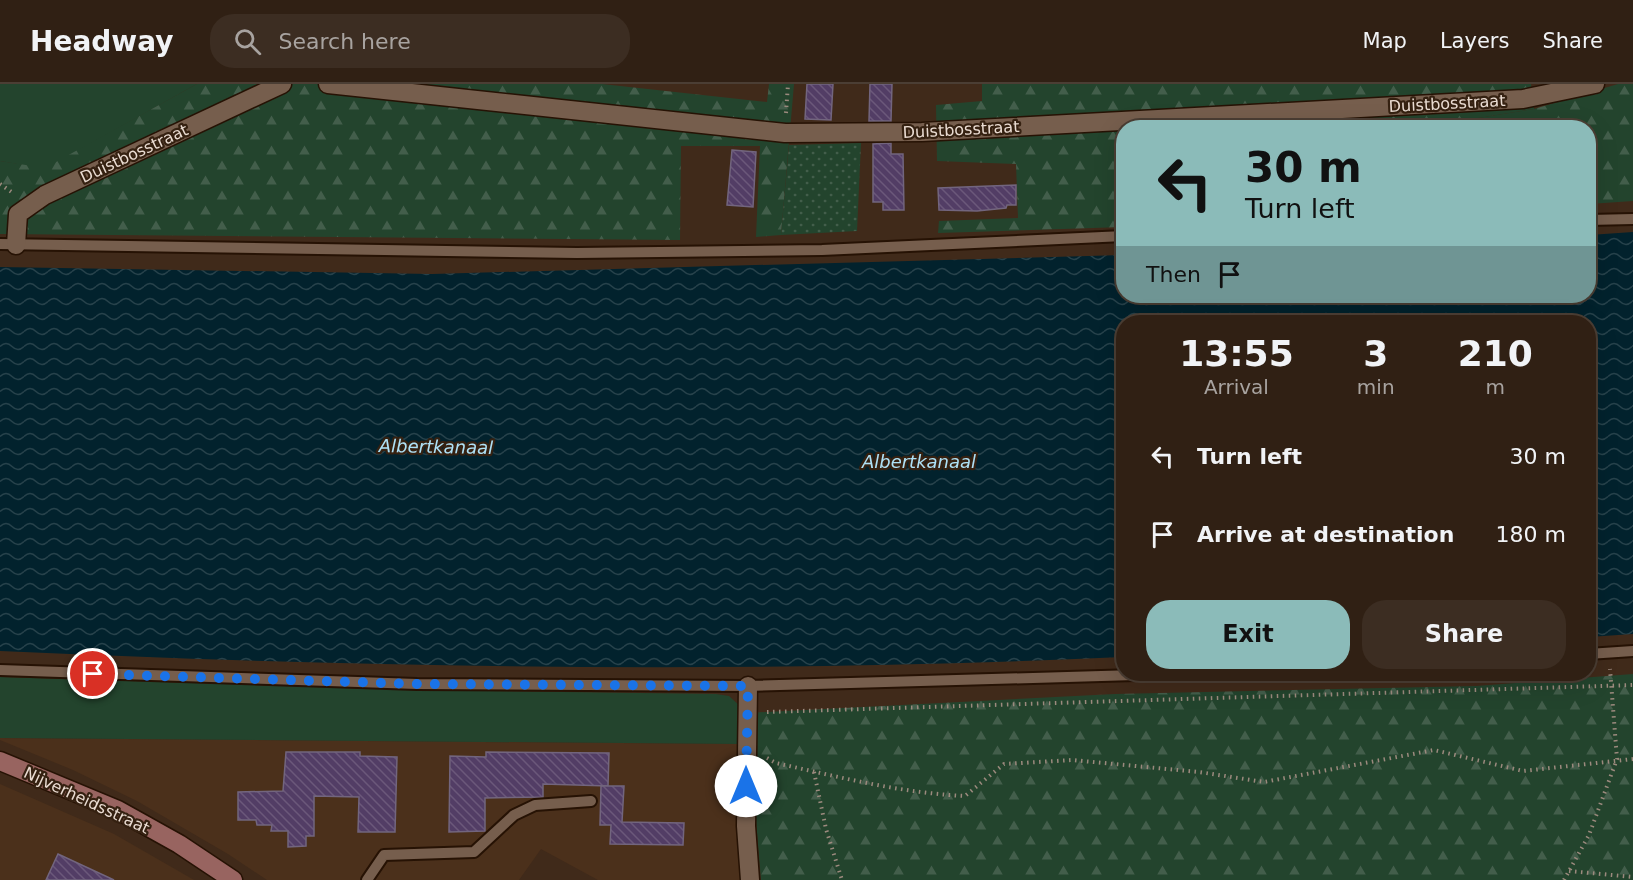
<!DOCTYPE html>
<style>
:root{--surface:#302014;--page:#3c2d22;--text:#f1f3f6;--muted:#a8a3a0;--line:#4b3e34;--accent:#8bbbb9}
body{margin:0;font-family:"DejaVu Sans",sans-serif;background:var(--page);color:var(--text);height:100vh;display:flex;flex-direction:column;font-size:22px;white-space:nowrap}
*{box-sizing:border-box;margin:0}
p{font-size:20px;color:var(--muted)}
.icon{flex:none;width:33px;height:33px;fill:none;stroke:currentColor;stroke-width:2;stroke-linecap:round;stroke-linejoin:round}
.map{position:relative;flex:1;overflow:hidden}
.drawer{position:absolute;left:1116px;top:231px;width:480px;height:366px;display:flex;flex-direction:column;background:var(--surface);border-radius:24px;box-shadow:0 6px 24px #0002,0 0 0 2px var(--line)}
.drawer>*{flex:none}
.guide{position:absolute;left:1116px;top:36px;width:480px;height:183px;border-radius:24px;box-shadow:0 6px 24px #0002,0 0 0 2px var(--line);background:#8bbbb9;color:#111;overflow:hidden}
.pin{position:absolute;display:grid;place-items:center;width:51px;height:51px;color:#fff;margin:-26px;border:3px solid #fff;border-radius:50%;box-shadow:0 2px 6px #0007}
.me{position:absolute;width:66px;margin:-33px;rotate:0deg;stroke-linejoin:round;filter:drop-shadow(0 0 4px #0008)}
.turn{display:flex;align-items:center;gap:21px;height:126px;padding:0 30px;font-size:27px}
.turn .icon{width:78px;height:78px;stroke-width:2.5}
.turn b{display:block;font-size:42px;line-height:51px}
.then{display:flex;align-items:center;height:57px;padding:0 30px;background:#0003;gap:12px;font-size:22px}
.eta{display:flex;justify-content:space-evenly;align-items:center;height:102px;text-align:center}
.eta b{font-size:36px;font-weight:600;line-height:42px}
.cta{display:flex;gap:12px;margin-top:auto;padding:12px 30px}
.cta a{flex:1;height:69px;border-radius:24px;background:var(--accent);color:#111;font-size:24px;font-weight:600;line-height:69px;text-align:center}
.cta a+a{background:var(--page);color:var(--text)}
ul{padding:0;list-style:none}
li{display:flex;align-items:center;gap:18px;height:78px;padding:0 30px}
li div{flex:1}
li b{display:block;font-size:22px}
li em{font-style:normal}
header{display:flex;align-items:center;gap:36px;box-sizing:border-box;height:84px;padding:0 30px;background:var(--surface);border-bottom:2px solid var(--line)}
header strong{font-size:28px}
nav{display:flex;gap:33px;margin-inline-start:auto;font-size:21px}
.search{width:420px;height:54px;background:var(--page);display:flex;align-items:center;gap:15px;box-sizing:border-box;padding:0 21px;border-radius:24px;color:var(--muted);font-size:22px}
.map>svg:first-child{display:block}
.built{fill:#4b301b}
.grass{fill:#23442d}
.forest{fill:url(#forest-firs)}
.garden{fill:url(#garden-dots)}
.water{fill:url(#water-waves)}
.building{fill:url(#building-back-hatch);stroke:#72657e;stroke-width:1.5}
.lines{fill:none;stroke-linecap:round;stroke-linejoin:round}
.lane-casing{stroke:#261204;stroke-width:14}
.street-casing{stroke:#261204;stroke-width:21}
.secondary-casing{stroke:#261204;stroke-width:21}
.path{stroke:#9c8a7e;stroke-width:4;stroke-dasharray:1.5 4.5;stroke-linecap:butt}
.lane{stroke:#765e4d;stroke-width:10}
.street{stroke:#765e4d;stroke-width:18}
.secondary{stroke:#986460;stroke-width:18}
.route{stroke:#1a73e8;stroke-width:10;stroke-dasharray:0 18}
.labels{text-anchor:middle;stroke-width:4.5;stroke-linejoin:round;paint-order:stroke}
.street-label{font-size:16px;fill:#eadcd2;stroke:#352111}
.water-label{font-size:18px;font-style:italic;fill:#aee1f6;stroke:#352111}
</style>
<header>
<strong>Headway</strong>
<div class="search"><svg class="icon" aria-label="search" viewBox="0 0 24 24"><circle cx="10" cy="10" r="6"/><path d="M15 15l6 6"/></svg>Search here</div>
<nav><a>Map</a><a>Layers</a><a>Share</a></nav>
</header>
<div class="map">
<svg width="1633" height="796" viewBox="0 0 1633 796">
<defs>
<pattern id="forest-firs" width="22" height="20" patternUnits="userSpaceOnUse" patternTransform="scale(1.5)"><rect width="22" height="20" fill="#23442d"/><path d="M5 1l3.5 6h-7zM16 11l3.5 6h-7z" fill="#435e4b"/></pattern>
<pattern id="garden-dots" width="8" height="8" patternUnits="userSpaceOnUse" patternTransform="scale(1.5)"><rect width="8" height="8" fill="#23442d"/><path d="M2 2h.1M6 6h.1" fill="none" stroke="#435e4b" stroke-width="1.8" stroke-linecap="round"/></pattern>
<pattern id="water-waves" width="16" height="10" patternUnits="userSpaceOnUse" patternTransform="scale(1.5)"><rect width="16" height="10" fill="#02222d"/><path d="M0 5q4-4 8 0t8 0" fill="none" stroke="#27424b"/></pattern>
<pattern id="building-back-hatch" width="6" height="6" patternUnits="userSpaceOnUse" patternTransform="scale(1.5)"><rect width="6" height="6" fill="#523d65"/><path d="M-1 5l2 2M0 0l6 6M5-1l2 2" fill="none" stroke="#6b587a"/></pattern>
</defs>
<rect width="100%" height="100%" fill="#402a1a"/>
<!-- built -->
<g class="built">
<path d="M 0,654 L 739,660 L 744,796 L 598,796 L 541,765 L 519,796 L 267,796 L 228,770 L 137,717 L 73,686 L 0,656 Z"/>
<path d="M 0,700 L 114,750 L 194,796 L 0,796 Z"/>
</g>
<!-- grass -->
<g class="grass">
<path d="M 0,0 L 197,0 L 45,85 L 0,77 Z"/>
<path d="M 1534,25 L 1534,43 L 1478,43 L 1478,34 Z"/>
<path d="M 0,593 L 415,606 L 716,610 L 729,612 L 740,622 L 739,660 L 0,654 Z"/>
</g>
<!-- forest -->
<g class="forest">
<path d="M 197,0 L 602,0 L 767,18 L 769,0 L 794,0 L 781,151 L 756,153 L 760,62 L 681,62 L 680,156 L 0,150 L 0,77 L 45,84 Z"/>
<path d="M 982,0 L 1531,0 L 1534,25 L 1618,0 L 1633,0 L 1633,117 L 1589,120 L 1588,44 L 1534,43 L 1533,25 L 1478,34 L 1363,40 L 1363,44 L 1124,44 L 1123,143 L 938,149 L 939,137 L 1018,134 L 1016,80 L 937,77 L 936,21 L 982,17 Z"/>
<path d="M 1633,590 L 1633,796 L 761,796 L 747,629 L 1115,610 L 1476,602 Z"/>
</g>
<!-- garden -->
<path class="garden" d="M 861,59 L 857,147 L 781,151 L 789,61 Z"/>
<!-- water -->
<path class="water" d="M 1633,148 L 1633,550 L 1589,553 L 1588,238 L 1124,238 L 1123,573 C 749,590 374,584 0,567 L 0,183 L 432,190 L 1123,171 L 1124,212 L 1588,212 L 1589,151 Z"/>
<!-- building -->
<g class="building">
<path d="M 807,0 L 833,0 L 831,36 L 805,35 Z"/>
<path d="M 870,0 L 892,0 L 891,37 L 869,37 Z"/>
<path d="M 891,59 L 891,70 L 903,70 L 904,126 L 883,126 L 883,118 L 873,118 L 873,60 Z"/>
<path d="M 732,66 L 756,68 L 753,123 L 727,121 Z"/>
<path d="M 1016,101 L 1016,121 L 1007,121 L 1006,124 L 977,127 L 939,126 L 938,104 Z"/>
<path d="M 286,668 L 360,668 L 360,672 L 397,673 L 395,748 L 358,748 L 359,713 L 314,712 L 314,752 L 306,752 L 306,762 L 288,763 L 288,747 L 271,747 L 272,741 L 257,741 L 256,736 L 238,736 L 238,708 L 283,707 Z"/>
<path d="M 486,668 L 609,669 L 608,702 L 543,700 L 543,713 L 485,714 L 485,747 L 449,748 L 450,672 L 486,673 Z"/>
<path d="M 601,702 L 624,702 L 622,738 L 684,739 L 683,761 L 610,760 L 611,741 L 600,741 Z"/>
<path d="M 58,770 L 114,796 L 46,796 Z"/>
</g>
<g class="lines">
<defs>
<g id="lane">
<path d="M 1588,136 L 1633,135"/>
<path d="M 0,160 L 577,169 L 822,166 L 1124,152"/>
<path d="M 1588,570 L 1633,567"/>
<path d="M 0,586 L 417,600 L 748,602 L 1170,590"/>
<path d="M 367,796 L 384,771 L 474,768 L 514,731 L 535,721 L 591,717"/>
</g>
<g id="street">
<path d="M 328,0 L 785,49 L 922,48 L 1523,15 L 1595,0"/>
<path d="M 16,161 L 18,130 L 45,111 L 282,0"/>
<path d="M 748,602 L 746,742 L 750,796"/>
</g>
<path id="secondary" d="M 0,677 L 118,726 L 179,760 L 233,796"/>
</defs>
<!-- lane casing -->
<use href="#lane" class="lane-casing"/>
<!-- street casing -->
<use href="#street" class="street-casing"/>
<!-- secondary casing -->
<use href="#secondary" class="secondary-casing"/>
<!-- path -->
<g class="path">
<path d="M 786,29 L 788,0"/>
<path d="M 0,100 L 13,109"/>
<path d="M 767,628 L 1633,601"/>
<path d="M 767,674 L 776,679 C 839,693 901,709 965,712 L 1004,680 L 1072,676 L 1199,688 L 1264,698 L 1434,666 L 1523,687 L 1633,675"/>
<path d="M 814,688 L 826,745 L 842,796"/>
<path d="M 1569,787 L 1633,793"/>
<path d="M 1564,796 L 1589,751 L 1617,675 L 1610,585"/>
</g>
<!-- lane -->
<use href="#lane" class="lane"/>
<!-- street -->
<use href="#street" class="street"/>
<!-- secondary -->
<use href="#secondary" class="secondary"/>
</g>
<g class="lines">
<!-- route -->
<path class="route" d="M 93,590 L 417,600 L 748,602 L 746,702"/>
</g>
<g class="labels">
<!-- street labels -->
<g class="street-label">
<text transform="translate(1447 19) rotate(-3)" y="6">Duistbosstraat</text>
<text transform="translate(961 45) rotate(-3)" y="6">Duistbosstraat</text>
<text transform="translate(134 69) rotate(-25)" y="6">Duistbosstraat</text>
<text transform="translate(87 716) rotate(25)" y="6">Nijverheidsstraat</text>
</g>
<!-- water labels -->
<g class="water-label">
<text transform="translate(436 363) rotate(1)" y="6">Albertkanaal</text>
<text x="919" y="384">Albertkanaal</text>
</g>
</g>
</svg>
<div class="pin" style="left:93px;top:590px;background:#d93025"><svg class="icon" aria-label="arrive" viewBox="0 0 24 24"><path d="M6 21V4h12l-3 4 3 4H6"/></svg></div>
<svg class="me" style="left:746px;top:702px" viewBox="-20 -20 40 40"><circle r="19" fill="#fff"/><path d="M0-13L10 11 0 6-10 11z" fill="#1a73e8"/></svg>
<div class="guide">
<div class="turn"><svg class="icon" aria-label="left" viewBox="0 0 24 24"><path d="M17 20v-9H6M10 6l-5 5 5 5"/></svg><div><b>30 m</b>Turn left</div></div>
<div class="then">Then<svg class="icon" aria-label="arrive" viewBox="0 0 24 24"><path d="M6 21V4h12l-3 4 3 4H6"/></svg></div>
</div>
<section class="drawer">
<div class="eta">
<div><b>13:55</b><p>Arrival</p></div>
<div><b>3</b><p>min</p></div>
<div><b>210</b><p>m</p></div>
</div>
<ul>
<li><svg class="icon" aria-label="left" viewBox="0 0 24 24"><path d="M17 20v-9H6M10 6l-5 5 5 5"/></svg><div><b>Turn left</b></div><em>30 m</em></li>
<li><svg class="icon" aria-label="arrive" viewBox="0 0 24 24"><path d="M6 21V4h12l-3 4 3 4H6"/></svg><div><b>Arrive at destination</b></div><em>180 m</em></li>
</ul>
<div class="cta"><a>Exit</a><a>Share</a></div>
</section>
</div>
